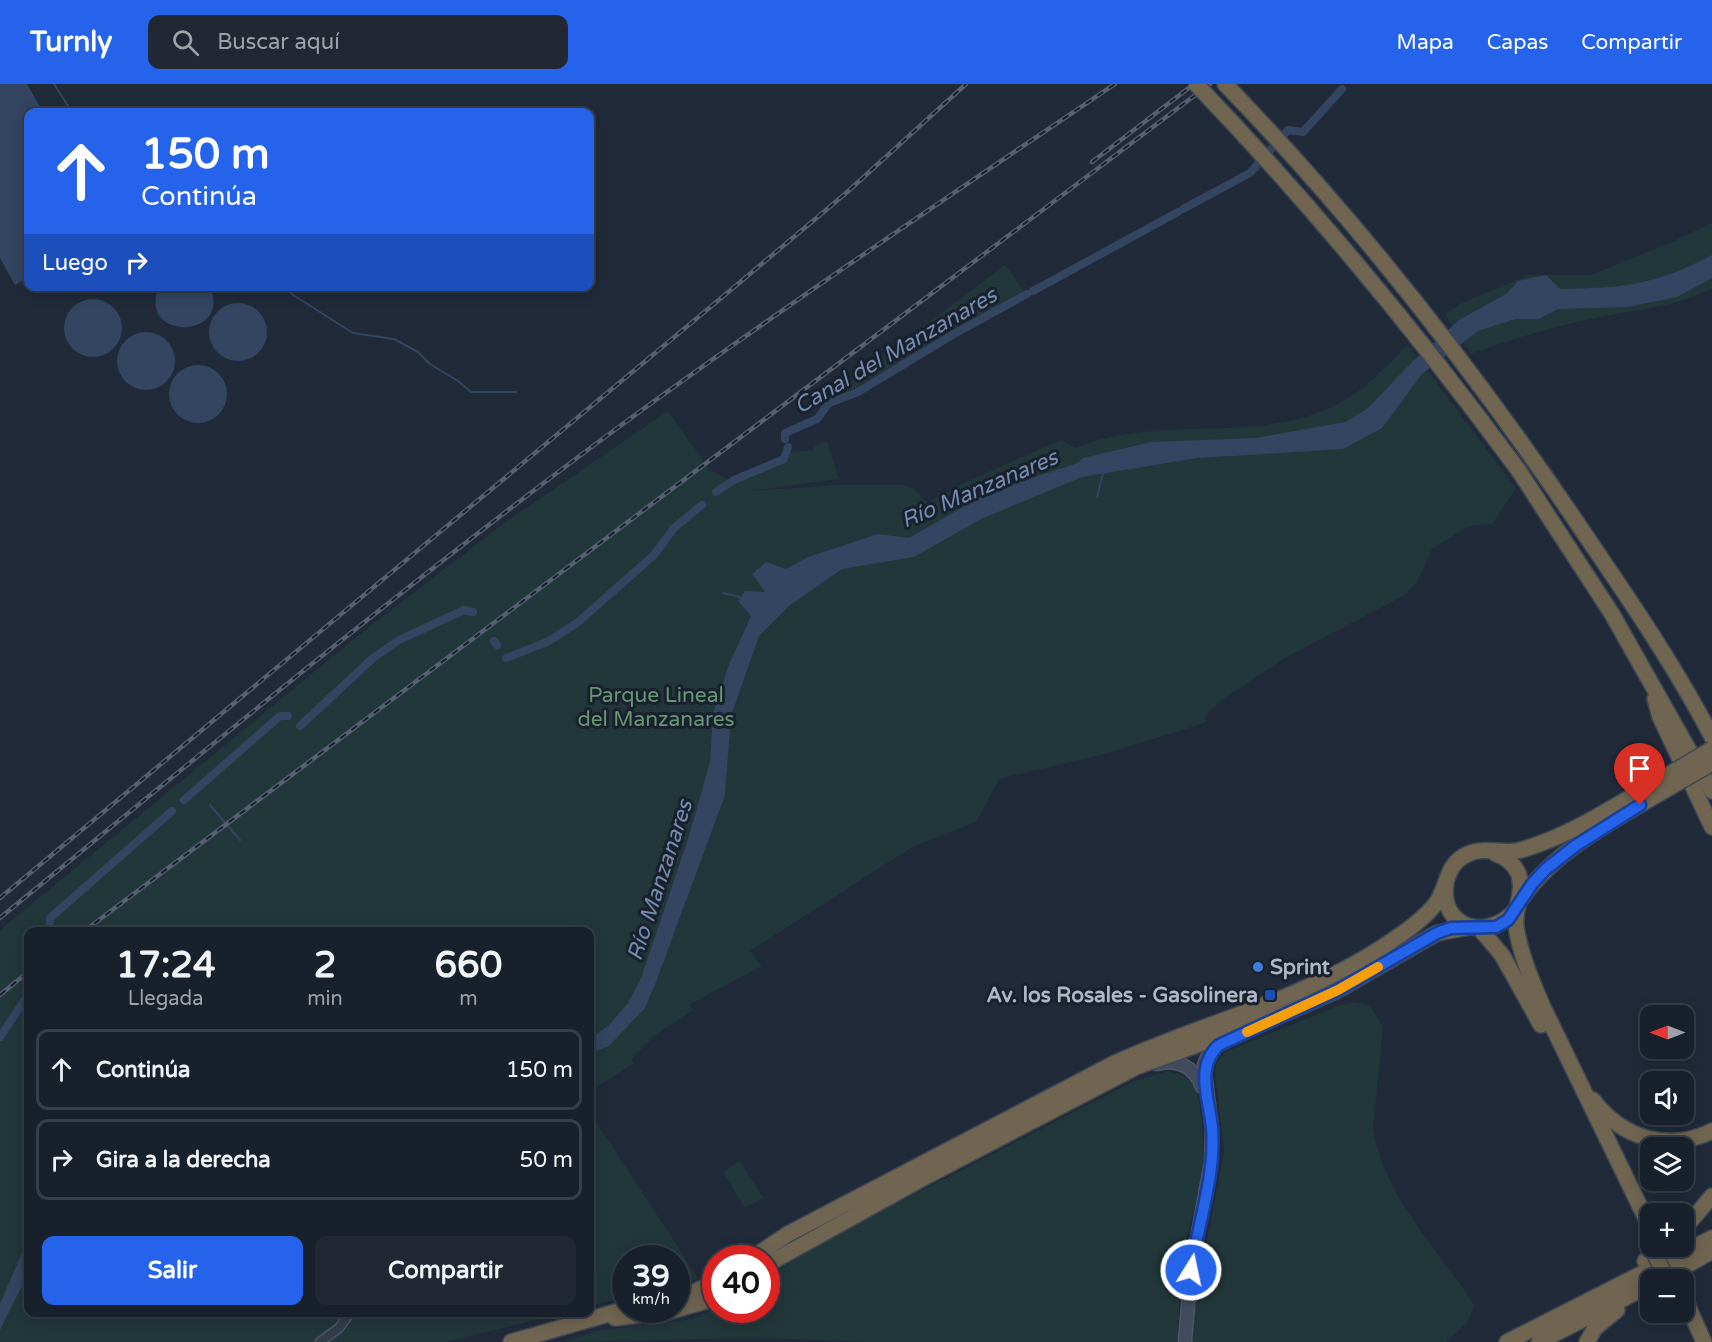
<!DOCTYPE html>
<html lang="es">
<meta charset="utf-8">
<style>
:root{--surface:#18202b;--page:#212833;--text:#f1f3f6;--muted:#9fa3a9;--line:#363e47;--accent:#2563eb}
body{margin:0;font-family:"Varela Round",sans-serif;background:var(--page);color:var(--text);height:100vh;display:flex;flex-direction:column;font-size:22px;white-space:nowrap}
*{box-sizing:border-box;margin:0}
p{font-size:20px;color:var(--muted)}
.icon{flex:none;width:33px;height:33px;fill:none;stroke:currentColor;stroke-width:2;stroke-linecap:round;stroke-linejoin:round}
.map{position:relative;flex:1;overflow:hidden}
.panel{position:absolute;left:24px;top:843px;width:570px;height:390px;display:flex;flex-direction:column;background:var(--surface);border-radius:12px;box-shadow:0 3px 15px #0003,0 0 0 2px var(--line)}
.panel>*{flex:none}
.guide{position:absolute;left:24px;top:24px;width:570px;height:183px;border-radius:12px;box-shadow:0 3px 15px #0003,0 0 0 2px var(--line);background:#2563eb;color:#fff;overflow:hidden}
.needle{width:39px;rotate:270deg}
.tools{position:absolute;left:1640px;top:921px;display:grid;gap:12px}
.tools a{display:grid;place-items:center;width:54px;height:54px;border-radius:12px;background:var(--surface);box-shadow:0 3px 15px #0003,0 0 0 2px var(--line);font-size:30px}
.speed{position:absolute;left:612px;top:1161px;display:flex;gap:12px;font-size:30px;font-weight:700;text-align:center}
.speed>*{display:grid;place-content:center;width:78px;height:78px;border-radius:50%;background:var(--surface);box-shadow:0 3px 15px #0003,0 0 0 2px var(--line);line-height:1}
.speed small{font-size:15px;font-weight:400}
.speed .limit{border:9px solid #d22;background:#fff;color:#111}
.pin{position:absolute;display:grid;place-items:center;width:51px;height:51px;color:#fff;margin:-62px -26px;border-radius:50% 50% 50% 0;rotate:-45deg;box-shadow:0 0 6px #0007}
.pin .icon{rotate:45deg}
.me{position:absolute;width:66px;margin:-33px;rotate:10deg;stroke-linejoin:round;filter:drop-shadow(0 0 4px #0008)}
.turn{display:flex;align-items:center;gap:21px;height:126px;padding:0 18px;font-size:27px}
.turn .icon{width:78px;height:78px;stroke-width:2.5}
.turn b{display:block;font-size:42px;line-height:51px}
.then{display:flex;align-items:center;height:57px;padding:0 18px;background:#0003;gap:12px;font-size:22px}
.eta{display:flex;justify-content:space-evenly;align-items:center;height:102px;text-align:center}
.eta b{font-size:36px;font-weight:700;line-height:42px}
.action{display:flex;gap:12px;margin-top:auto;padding:12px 18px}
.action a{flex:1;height:69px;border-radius:12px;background:var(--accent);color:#fff;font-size:24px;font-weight:700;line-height:69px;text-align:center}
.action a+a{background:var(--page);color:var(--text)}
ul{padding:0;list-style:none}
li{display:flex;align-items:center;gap:18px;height:81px;margin:0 12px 9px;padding:0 6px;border:3px solid var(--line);border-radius:12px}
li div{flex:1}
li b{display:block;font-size:22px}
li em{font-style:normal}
header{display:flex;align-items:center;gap:36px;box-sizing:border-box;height:84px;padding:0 30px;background:var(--accent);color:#fff}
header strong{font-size:28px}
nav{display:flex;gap:33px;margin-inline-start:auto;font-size:21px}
.search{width:420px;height:54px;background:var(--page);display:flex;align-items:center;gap:15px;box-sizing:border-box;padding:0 21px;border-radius:12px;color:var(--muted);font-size:22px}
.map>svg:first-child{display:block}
.green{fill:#22373a}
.water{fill:#334561}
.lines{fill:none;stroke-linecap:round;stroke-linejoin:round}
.stream{stroke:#334561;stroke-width:2}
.canal{stroke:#334561;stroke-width:8}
.street-casing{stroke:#4e5764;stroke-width:11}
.secondary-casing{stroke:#4e5764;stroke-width:15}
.highway-casing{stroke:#3e4754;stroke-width:18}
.street{stroke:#343c4a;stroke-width:8}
.secondary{stroke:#424b5d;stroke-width:12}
.highway{stroke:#706551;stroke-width:15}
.rail-casing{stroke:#566071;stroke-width:4.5}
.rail{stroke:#19212e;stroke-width:2;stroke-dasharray:7;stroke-linecap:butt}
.highway-bridge-casing{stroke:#3e4754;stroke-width:18;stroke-linecap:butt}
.highway-bridge{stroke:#706551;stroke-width:15}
.route-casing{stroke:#184099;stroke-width:15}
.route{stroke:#2563eb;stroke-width:10}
.slow{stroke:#f59e0b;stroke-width:10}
.shop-dot{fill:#3f7fe0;stroke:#19212e;stroke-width:2}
.transit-dot{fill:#1a4fb4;stroke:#19212e;stroke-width:2}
.labels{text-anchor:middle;stroke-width:6;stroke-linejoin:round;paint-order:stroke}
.park-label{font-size:21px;fill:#659773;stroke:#19212e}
.poi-label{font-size:21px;font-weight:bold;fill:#aeb7c6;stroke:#19212e;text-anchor:start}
.water-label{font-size:22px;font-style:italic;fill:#758caf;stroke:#19212e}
</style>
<header>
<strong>Turnly</strong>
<div class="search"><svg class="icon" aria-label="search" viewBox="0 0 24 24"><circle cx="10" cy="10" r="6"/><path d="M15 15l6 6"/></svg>Buscar aquí</div>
<nav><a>Mapa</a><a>Capas</a><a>Compartir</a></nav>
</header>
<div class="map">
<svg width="1712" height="1258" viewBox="0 0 1712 1258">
<rect width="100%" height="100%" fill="#202a39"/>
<!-- green -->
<g class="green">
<path d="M 1712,139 L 1712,204 C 1672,225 1634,225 1591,235 C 1550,244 1511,255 1471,270 L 1445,230 L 1462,219 L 1529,191 L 1591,191 L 1667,160 Z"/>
<path d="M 1005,181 L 1026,209 L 844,310 L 842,304 Z"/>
<path d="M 1408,261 L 1516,404 L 1492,440 L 1469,442 L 1432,465 L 1416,499 L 1403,512 L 1283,575 L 1223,615 L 1207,629 L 1205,639 L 1104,670 L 999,695 L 976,738 L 914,762 L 750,867 L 762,882 L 690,920 L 693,926 L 655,951 L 631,975 L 634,979 L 590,1007 L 590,848 L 28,848 L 28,1228 L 565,1229 L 445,1258 L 0,1258 L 0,846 L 360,550 L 504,439 L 668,327 L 710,386 L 734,399 L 786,377 L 791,368 L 813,366 L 813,362 L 827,357 L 839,395 L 748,407 L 840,401 L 904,401 L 914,405 L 927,419 L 966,398 L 1061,356 L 1076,364 C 1164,327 1264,366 1350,313 C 1371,300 1389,278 1408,261 Z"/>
<path d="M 1354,918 L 1369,921 L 1383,942 L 1373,1044 C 1384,1114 1438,1164 1474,1221 L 1468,1238 L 1446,1258 L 1193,1258 L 1195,1225 L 1203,1177 L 1224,1069 L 1215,986 L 1217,978 L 1225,968 L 1340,921 Z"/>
<path d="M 1168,987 C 1177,989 1185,992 1192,999 C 1204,1014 1205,1080 1201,1099 C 1196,1120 1189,1140 1185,1162 C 1180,1194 1179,1226 1178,1258 L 871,1258 L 758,1254 L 565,1258 L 596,1247 L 692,1235 L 715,1224 L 766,1226 L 767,1193 L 820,1159 L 1132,998 Z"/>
<path d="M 590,1028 L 596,1038 L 699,1195 L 677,1201 L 676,1174 L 626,1174 L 625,1213 L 590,1222 Z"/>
<path d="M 740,1077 L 763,1114 L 745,1124 L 723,1088 Z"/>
</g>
<!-- water -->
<g class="water">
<path d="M 0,0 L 27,0 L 43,28 L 28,28 L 28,194 L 15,201 L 0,174 Z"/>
<path d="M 1712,171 L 1712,194 L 1677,213 L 1627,223 L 1558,225 L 1539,235 L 1515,235 L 1478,247 L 1422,290 L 1382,344 L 1343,365 L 1197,374 L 1082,393 L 981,435 L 914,473 L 842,485 L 789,522 L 759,552 L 731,632 L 725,711 L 656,898 L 645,924 L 609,962 L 590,969 L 590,955 L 609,941 L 628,919 L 641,894 L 688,755 L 710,678 L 713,629 L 728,583 L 751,532 L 738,517 L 745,507 L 765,508 L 752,490 L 766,478 L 786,485 L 808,473 L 878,450 L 909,454 L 987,409 L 995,409 L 1014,400 L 1078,379 L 1083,374 L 1151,358 L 1256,354 L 1345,338 L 1367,325 L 1413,277 L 1459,236 L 1506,210 L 1518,197 L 1546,191 L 1560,205 C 1622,204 1656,201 1712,171 Z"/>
<path d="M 159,203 L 210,203 C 233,256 136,257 159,203 Z"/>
<circle cx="93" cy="244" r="29"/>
<circle cx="238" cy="248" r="29"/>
<circle cx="146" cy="277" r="29"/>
<circle cx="198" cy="310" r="29"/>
<path d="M 28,1155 L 28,1190 L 0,1246 L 0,1220 Z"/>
</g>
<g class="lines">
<!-- stream -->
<g class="stream">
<path d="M 54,0 L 72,28"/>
<path d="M 279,202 L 353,249 L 394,255 L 418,268 L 430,280 L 458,297 L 471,308 L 516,308"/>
<path d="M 1097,413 L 1103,389"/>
<path d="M 723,509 L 740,513"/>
<path d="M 210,721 L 240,756"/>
</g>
<!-- canal -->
<g class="canal">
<path d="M 1183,125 L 1250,89 L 1288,46 L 1303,48 L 1342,5"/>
<path d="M 1033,207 L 1178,128"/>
<path d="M 785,355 L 785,349 L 817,335 L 829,319 L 858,308 L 954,250 L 1027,210"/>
<path d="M 716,408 L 734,396 L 784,375 L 788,363"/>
<path d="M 494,557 L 497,561"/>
<path d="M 506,574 L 547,558 L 577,539 L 654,471 L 674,444 L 702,421"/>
<path d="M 300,642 L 373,574 L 399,556 L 464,526 L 473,528"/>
<path d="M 184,716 L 280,632 L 288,632"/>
<path d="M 50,848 L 50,834 L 172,727"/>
<path d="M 0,953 L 28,911"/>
</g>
<defs>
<path id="street" d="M 320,1258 L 339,1244 L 351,1228"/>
<g id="secondary">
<path d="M 1157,980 C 1177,974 1195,983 1202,1003"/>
<path d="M 1185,1258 L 1191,1186 L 1211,1079 L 1212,1045 L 1204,981 L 1209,969 L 1219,961 L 1233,954"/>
</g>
<g id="highway">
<path d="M 1225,0 C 1359,138 1477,290 1584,449 C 1629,515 1675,582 1712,653"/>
<path d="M 1519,387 L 1612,530 L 1712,707"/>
<path d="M 1655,615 L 1660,633 L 1712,743"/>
<path d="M 1496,770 C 1506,773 1515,781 1519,791 C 1524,810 1514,824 1516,842 C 1520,870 1532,897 1543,923 L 1650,1143"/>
<path d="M 1446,800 C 1439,844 1489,860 1518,823"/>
<path d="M 1521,815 C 1554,768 1607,740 1655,712"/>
<path d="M 1480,845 L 1502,871 L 1541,941"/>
<path d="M 1593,1016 C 1622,1054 1668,1069 1712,1047"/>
<path d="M 1683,1146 L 1712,1112"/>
<path d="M 752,1174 L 788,1150 L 1115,979 C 1203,939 1299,917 1381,864 C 1399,852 1424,836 1437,818 C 1448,801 1446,779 1468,770 C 1485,762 1504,771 1521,766 C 1567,753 1610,725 1651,701"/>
<path d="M 1645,1177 L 1665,1162"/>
<path d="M 766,1181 L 927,1092 L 1136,983 L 1288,928 L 1338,906 L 1437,849 L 1470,843"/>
<path d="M 1661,1196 L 1712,1167"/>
<path d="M 1683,1211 L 1704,1258"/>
<path d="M 676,1216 L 716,1198"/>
<path d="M 615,1234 L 668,1228 L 716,1214"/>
<path d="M 511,1258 L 626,1225"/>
<path d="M 1507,1258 L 1712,1154"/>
<path d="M 1539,1258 L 1650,1201"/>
<path d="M 1587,1258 L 1595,1244 L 1617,1226"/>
</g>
</defs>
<!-- street casing -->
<use href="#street" class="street-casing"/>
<!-- secondary casing -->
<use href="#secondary" class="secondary-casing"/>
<!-- highway casing -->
<use href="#highway" class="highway-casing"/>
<!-- street -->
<use href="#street" class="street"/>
<!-- secondary -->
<use href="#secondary" class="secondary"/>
<!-- highway -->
<use href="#highway" class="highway"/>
<defs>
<g id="rail">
<path d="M 1092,78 L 1194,0"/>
<path d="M 0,814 L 714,220 L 845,110 L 966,0"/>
<path d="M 0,834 C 204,667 407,499 620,342 C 782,224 949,112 1115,0"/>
<path d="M 83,848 L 1210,0"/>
<path d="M 0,911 L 28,888"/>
</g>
</defs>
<!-- rail casing -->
<use href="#rail" class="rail-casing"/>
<!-- rail -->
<use href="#rail" class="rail"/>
<defs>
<g id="highway-bridge">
<path d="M 1196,0 C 1313,122 1419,251 1519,387"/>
<path d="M 1651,701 L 1712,665"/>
<path d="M 1655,712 L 1712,679"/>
<path d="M 1651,1162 L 1667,1196"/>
</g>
</defs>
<!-- highway-bridge casing -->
<use href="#highway-bridge" class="highway-bridge-casing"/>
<!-- highway-bridge -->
<use href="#highway-bridge" class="highway-bridge"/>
</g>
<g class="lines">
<defs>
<path id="route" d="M 1191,1186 C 1198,1140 1216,1090 1212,1044 C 1209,1014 1195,983 1219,961 L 1338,906 L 1437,849 L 1451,844 L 1496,843 L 1508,836 L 1532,800 L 1546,785 L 1575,762 L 1640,721"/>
</defs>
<!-- route casing -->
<use href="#route" class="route-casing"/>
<!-- route -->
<use href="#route" class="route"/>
<!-- slow -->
<path class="slow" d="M 1247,948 L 1338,906 L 1378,883"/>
</g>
<!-- markers -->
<circle class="shop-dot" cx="1258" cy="883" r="6"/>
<rect class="transit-dot" x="1264" y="905" width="12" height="12" rx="3"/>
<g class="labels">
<!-- park labels -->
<g class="park-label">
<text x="656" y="618">Parque Lineal<tspan x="656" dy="24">del Manzanares</tspan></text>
</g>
<!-- poi labels -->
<g class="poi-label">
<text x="1270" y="890">Sprint</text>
<text x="1258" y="918" text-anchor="end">Av. los Rosales - Gasolinera</text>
</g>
<!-- water labels -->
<g class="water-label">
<text transform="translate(895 266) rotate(-30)" y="8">Canal del Manzanares</text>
<text transform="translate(979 404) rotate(-23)" y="8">Río Manzanares</text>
<text transform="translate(659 796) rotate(-72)" y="8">Río Manzanares</text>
</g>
</g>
</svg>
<div class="tools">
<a><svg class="needle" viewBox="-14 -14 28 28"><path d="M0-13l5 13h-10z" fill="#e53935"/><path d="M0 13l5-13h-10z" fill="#9fa3a9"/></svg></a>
<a><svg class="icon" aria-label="sound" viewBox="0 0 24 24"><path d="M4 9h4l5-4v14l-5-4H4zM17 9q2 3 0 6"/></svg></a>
<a><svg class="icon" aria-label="layers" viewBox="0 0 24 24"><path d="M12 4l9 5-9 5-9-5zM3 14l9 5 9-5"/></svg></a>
<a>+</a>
<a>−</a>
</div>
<div class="speed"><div>39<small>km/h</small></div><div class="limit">40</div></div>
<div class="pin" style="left:1640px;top:721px;background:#d93025"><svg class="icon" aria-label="arrive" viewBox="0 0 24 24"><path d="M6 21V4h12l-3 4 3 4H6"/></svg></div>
<svg class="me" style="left:1191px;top:1186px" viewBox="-20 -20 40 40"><circle r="17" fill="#2563eb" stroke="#fff" stroke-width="3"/><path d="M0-11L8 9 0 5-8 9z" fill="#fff"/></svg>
<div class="guide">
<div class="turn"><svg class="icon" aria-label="ahead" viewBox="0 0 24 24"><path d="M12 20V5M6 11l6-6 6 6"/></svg><div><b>150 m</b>Continúa</div></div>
<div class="then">Luego<svg class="icon" aria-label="right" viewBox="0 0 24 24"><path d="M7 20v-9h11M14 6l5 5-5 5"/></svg></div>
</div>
<section class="panel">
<div class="eta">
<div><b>17:24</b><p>Llegada</p></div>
<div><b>2</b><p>min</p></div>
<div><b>660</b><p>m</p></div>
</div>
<ul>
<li><svg class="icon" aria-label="ahead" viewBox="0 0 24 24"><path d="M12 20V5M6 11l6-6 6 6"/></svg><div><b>Continúa</b></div><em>150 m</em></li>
<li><svg class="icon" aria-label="right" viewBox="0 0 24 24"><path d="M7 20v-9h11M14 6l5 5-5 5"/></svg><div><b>Gira a la derecha</b></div><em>50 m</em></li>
</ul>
<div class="action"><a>Salir</a><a>Compartir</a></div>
</section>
</div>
